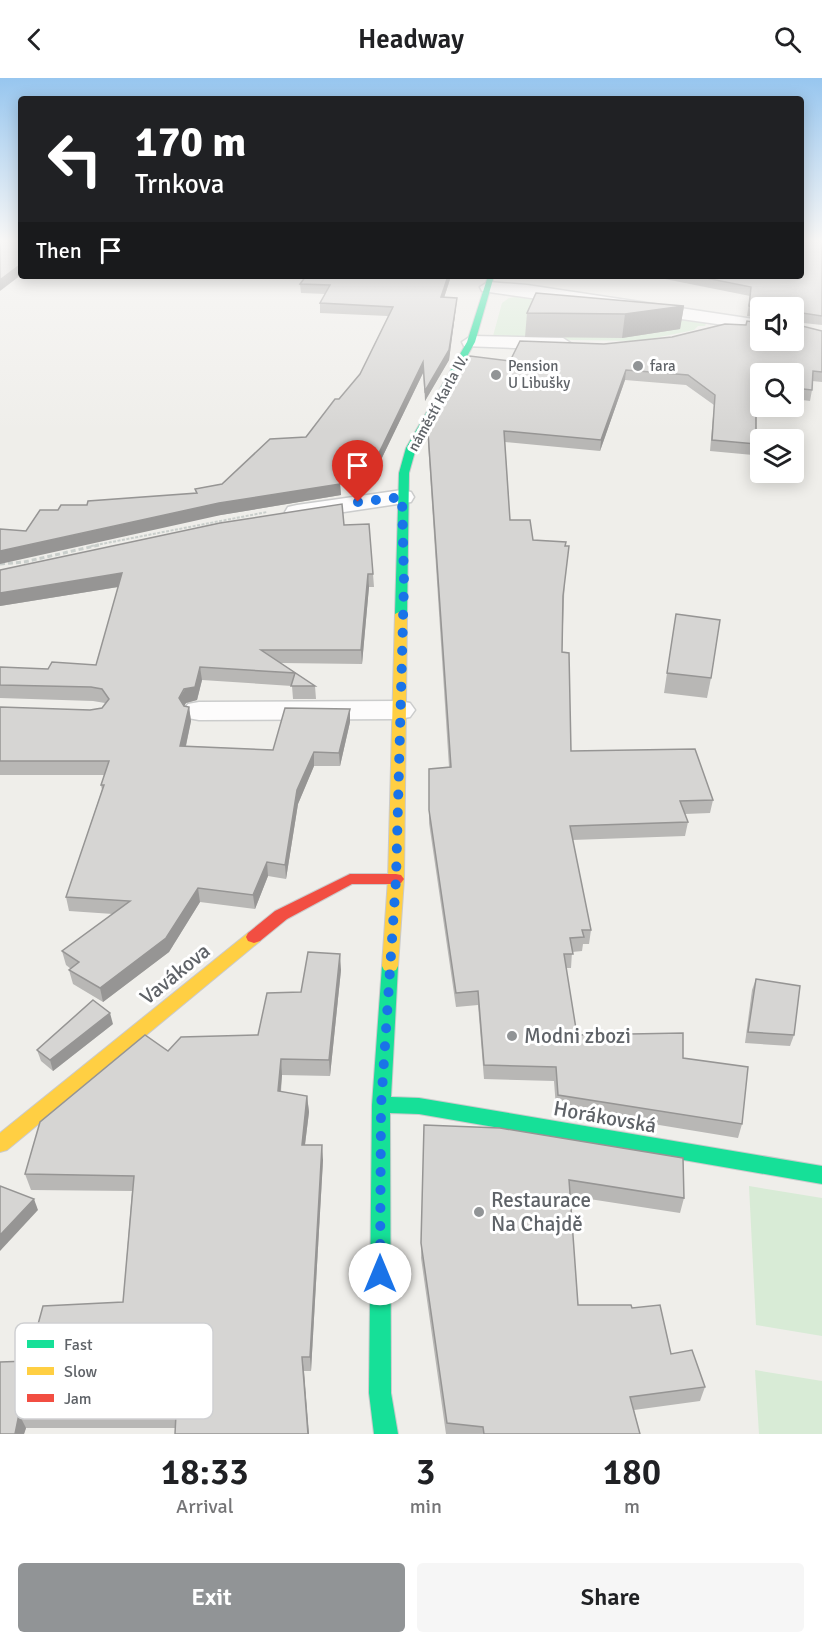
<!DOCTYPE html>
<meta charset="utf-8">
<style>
:root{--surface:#fff;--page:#f6f6f6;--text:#202124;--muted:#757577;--accent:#919496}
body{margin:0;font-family:Signika,sans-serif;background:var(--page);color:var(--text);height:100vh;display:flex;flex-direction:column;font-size:22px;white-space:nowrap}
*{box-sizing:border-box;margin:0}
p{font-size:20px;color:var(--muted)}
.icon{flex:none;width:33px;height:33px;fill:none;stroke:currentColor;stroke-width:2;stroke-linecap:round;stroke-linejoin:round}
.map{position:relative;height:1356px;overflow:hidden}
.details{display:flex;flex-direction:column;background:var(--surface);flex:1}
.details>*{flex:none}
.hud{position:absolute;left:18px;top:18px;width:786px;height:183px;border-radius:6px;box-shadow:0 3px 15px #0003;background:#202124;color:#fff;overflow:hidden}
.tools{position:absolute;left:750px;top:219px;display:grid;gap:12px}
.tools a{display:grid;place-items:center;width:54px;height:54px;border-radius:6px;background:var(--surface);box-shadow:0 3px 15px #0003;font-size:30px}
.pin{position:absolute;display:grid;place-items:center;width:51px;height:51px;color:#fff;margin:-62px -26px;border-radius:50% 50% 50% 0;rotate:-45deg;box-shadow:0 0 6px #0007}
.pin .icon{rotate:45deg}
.me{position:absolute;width:66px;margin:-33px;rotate:0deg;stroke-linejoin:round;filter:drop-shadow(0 0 4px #0008)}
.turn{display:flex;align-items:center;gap:21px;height:126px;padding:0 18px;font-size:27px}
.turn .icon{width:78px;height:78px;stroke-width:2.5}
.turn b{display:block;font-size:42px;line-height:51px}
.then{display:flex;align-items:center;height:57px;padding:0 18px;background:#0003;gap:12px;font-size:22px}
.eta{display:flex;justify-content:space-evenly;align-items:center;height:102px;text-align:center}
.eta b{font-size:36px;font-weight:600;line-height:42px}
.cta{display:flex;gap:12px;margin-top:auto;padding:12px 18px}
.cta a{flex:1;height:69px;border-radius:6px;background:var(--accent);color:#fff;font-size:24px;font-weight:600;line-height:69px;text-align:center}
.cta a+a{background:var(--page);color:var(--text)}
header{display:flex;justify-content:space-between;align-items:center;height:78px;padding:0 18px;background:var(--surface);font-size:27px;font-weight:600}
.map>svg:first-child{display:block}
.green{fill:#d8ebd6}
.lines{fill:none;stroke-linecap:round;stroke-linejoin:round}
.street-casing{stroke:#cbcccc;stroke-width:3}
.fast-casing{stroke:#cacacb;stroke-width:2}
.slow-casing{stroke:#cacacb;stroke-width:2}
.jam-casing{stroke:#cacacb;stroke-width:2}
.path-far1{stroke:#cacfcc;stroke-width:2;stroke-dasharray:3 1.5;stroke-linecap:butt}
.path{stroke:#cacfcc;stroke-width:3;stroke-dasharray:5 3;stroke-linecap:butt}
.street{fill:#fdfcfc;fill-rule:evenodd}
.fast{fill:#16e098;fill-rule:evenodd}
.slow{fill:#ffcf43;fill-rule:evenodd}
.jam{fill:#f24e42;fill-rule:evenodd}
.wall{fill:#b8b7b5}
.shaded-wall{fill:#969594}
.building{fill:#d6d5d3;stroke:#969594;stroke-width:1.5}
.route{stroke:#1a73e8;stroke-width:10;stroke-dasharray:0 18}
.poi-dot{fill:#919496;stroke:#fff;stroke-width:2}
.labels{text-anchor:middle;stroke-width:6;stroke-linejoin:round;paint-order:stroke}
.far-poi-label{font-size:15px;fill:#5f6368;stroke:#fff;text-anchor:start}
.far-street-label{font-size:15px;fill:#5f6368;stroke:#fff}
.near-street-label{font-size:21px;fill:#5f6368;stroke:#fff}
.near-poi-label{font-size:21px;fill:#5f6368;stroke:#fff;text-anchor:start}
.key{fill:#fff;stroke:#cfd0d2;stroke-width:1.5}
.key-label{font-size:16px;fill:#5f6368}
</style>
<header><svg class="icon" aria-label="back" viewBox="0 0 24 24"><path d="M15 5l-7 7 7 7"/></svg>Headway<svg class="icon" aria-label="search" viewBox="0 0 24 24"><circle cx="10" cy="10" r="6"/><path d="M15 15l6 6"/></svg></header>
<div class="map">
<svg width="822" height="1356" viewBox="0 0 822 1356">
<rect width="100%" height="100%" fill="#efeeea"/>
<!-- green -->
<g class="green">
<path d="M 520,218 L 707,244 L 705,248 L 698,248 L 694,252 L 640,263 L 503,261 L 493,258 L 502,225 L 509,220 Z"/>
<path d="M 749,1108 L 822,1120 L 822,1258 L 756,1247 Z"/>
<path d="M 755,1292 L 822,1303 L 822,1356 L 759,1356 Z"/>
</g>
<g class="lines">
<defs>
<g id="street">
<path d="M 488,204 L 527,207 L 760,242 L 760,252 L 482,213 L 480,209 Z"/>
<path d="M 471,258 L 563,260 L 572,266 L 563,272 L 464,268 L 462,264 Z"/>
<path d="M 402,412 L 411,414 L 414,419 L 411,424 L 297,441 L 288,439 L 285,434 L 288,429 L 297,427 Z"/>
<path d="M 399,623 L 410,625 L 415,632 L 410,639 L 399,641 L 199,642 L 188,640 L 183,633 L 188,626 L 199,624 Z"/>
</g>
<g id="fast">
<path d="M 488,198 L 494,198 L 475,264 L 416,370 L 409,395 L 407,536 L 405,538 L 397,538 L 395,536 L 399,395 L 406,370 L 467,264 Z"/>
<path d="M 390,882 L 396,884 L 398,888 L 391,1019 L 419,1020 L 822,1088 L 822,1106 L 419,1036 L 390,1035 L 391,1315 L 398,1356 L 374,1356 L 369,1315 L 372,1027 L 382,888 L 384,884 Z"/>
</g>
<g id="slow">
<path d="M 401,533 L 407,536 L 404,801 L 398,888 L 396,892 L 390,894 L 384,892 L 382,888 L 388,801 L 395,536 Z"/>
<path d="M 254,853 L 260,855 L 262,859 L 260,863 L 7,1072 L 0,1074 L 0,1055 L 248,855 Z"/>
</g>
<path id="jam" d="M 350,796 L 396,796 L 401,797 L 404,801 L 401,805 L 396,806 L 352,806 L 287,841 L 260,863 L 254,865 L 248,863 L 246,859 L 248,855 L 275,833 Z"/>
</defs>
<!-- street casing -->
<use href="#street" class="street-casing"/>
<!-- fast casing -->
<use href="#fast" class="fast-casing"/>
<!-- slow casing -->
<use href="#slow" class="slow-casing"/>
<!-- jam casing -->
<use href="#jam" class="jam-casing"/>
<!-- path-far1 -->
<path class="path-far1" d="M 91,468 L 267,434"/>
<!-- path -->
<path class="path" d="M 0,486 L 24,484 L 99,467"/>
<!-- street -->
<use href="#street" class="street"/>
<!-- fast -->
<use href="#fast" class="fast"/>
<!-- slow -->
<use href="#slow" class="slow"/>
<!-- jam -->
<use href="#jam" class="jam"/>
</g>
<!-- wall -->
<g class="wall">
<path d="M 822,164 L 822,247 L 794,244 L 794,246 L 822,253 L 822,304 L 812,303 L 812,312 L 810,323 L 794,321 L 794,296 L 760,296 L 760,317 L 756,316 L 756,366 L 753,377 L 710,373 L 714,327 L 686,307 L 625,302 L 600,373 L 505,364 L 510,442 L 533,462 L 566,468 L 562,574 L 571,673 L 713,722 L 710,735 L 685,736 L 688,744 L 685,758 L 572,762 L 591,852 L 589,866 L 583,866 L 582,873 L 572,874 L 571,890 L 566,890 L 577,957 L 683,980 L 742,1046 L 738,1060 L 556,1030 L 554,1003 L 484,1001 L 478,927 L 456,929 L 429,745 L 429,691 L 449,689 L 428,365 L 428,354 L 510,283 L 604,266 L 760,262 L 794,230 L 760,230 L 760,240 L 747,238 L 750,218 L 650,198 L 801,198 Z"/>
<path d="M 451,198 L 444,220 L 456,229 L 449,282 L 425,323 L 423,295 L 377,390 L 339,390 L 341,417 L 221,437 L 26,453 L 58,432 L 87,427 L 196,415 L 195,411 L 222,406 L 306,359 L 339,321 L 360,296 L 388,238 L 320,235 L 320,225 L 325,216 L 301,215 L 300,206 Z"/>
<path d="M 684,228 L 680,251 L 622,260 L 525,259 L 527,235 Z"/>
<path d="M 344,447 L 373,496 L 374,509 L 369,509 L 362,586 L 281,585 L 315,608 L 316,621 L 293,621 L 292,608 L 202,602 L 197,622 L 186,625 L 184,628 L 189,629 L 191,643 L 186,668 L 273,672 L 350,644 L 340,688 L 314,688 L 298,726 L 286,801 L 268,798 L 255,831 L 200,824 L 169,874 L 103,924 L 73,906 L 69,892 L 71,891 L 66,887 L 62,873 L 113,836 L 69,833 L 66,819 L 102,712 L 101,707 L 104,697 L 0,697 L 0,629 L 90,632 L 102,630 L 105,625 L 93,623 L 0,620 L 0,589 L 48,591 L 96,587 L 118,509 L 0,528 L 0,492 Z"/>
<path d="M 676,536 L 711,600 L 707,620 L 664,615 Z"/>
<path d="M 341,892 L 330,998 L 282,997 L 281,1014 L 307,1018 L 309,1034 L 305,1067 L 323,1082 L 311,1293 L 304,1293 L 176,1350 L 26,1350 L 24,1356 L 0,1356 L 28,1283 L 123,1224 L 132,1113 L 31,1112 L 25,1096 L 168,973 L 258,957 L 301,914 Z"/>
<path d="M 756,901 L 794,957 L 790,968 L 745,965 L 752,912 Z"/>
<path d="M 113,946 L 53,993 L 41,983 L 37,972 Z"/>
<path d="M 424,1047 L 684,1120 L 680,1135 L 570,1118 L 578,1227 L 632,1230 L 671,1276 L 705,1309 L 700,1323 L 634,1332 L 640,1356 L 446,1356 L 421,1180 Z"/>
</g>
<!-- shaded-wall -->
<g class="shaded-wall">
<path d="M 21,186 L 21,197 L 0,213 L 0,202 Z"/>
<path d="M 448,198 L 451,198 L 441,229 L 441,219 Z"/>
<path d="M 457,220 L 456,229 L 449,282 L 425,323 L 425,313 Z"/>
<path d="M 684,228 L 680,251 L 622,260 L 625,236 Z"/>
<path d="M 423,284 L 423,295 L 377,390 L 377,379 Z"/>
<path d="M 626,292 L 625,302 L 600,373 L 601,362 Z"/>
<path d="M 340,406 L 341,417 L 221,437 L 0,486 L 0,473 L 219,425 Z"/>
<path d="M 122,495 L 124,508 L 0,528 L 0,515 Z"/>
<path d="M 368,496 L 369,509 L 362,586 L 361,572 Z"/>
<path d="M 200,589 L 202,602 L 197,622 L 186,625 L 181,633 L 179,620 Z"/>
<path d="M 189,629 L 191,643 L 183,681 L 180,668 Z"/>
<path d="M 350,631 L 350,644 L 340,688 L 339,675 Z"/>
<path d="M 314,674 L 314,688 L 298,726 L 286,801 L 285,787 L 297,712 Z"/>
<path d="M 267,784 L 268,798 L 255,831 L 253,817 Z"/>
<path d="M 198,810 L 200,824 L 169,874 L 103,924 L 100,910 Z"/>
<path d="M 340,876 L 341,892 L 330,998 L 329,982 Z"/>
<path d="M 110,935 L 113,946 L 53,993 L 50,982 Z"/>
<path d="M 281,981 L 282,997 L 279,1029 L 278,1013 Z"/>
<path d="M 307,1018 L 309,1034 L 303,1082 L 302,1067 Z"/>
<path d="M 322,1067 L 323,1082 L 311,1293 L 310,1279 Z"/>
<path d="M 34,1121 L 38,1132 L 0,1173 L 0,1157 Z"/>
<path d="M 302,1279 L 304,1293 L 309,1356 L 308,1356 Z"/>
<path d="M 19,1336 L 26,1350 L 24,1356 L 15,1356 Z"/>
</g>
<!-- building -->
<g class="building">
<path d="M 0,164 L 21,164 L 21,186 L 0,202 Z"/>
<path d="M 801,164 L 822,164 L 822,238 L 796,234 L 794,246 L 822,253 L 822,294 L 813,293 L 812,312 L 794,310 L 794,296 L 760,296 L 760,306 L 756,306 L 756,366 L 712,362 L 715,317 L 688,297 L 626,292 L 601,362 L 504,353 L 510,442 L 530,442 L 533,462 L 566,464 L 565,468 L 569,468 L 563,518 L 562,574 L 569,575 L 571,673 L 695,671 L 713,722 L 680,723 L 688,744 L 570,748 L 591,852 L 582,852 L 584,859 L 570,860 L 573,876 L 564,876 L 577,957 L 683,955 L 683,980 L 748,989 L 742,1046 L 558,1017 L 556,989 L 484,987 L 478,913 L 456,915 L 429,732 L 429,691 L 451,689 L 428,354 L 470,278 L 510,283 L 520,263 L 604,266 L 672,259 L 725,246 L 746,247 L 747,243 L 760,245 L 760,262 L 794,262 L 794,230 L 760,230 L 760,231 L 749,228 L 751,209 L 696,198 L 801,198 Z"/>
<path d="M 306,198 L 448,198 L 441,219 L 457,220 L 449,272 L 425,313 L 423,284 L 377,379 L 338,379 L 340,406 L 219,425 L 0,473 L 0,451 L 26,453 L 40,432 L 58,432 L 61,427 L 87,427 L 88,423 L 197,415 L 195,411 L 222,406 L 270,361 L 306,359 L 335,321 L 339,321 L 360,296 L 393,229 L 320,225 L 330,207 L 300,206 Z"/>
<path d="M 536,215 L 684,228 L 625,236 L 527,235 Z"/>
<path d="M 342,426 L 344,447 L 369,446 L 373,496 L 368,496 L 361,572 L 261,572 L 315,608 L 291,608 L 295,595 L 200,589 L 195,609 L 184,611 L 179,620 L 184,628 L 189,629 L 180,668 L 273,672 L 285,630 L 350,631 L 339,675 L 314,674 L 297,712 L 285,787 L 267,784 L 253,817 L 198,810 L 166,860 L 100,910 L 69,892 L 79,884 L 62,873 L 130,823 L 66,819 L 104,707 L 101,707 L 109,683 L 0,683 L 0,629 L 90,632 L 102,630 L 109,621 L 102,611 L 91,609 L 0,607 L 0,589 L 48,591 L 52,584 L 96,587 L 122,495 L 0,515 L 0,492 L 220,445 Z"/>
<path d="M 676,536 L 720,542 L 711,600 L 667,595 Z"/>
<path d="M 308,874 L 340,876 L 329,982 L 281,981 L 278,1013 L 307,1018 L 302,1067 L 322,1067 L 310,1279 L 302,1279 L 308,1356 L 175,1356 L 176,1336 L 19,1336 L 15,1356 L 0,1356 L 0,1284 L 28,1283 L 43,1228 L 123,1224 L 134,1098 L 25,1096 L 40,1044 L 145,957 L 168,973 L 181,959 L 258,957 L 267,915 L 301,914 Z"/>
<path d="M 756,901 L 800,908 L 794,957 L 748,954 Z"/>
<path d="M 93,922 L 110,935 L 50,982 L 37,972 Z"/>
<path d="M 424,1047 L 500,1050 L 683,1080 L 684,1120 L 569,1102 L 578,1227 L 631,1227 L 632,1230 L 660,1227 L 671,1276 L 692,1272 L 705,1309 L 630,1319 L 640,1356 L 484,1356 L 483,1349 L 447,1345 L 421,1165 Z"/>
<path d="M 0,1108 L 34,1121 L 0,1157 Z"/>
</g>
<!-- sky -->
<linearGradient id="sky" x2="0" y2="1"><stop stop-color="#97c6ef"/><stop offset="0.46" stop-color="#f8f7f6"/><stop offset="1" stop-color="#f8f7f6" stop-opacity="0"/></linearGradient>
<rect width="822" height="354" fill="url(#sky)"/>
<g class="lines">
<!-- route -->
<path class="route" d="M 358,424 L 402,419 L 404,504 L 396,801 L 381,1028 L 380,1196"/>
</g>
<!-- markers -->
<g class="poi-dot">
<circle cx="638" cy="288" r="6"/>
<circle cx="496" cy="297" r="6"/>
<circle cx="512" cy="958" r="6"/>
<circle cx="479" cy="1134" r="6"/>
</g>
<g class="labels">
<!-- far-poi labels -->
<g class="far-poi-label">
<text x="508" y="293">Pension<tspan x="508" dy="17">U Libušky</tspan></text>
<text x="650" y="293">fara</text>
</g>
<!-- far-street labels -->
<g class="far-street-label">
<text transform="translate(438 325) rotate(-61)" y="5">náměstí Karla IV.</text>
</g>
<!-- near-street labels -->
<g class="near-street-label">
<text transform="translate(175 896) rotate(-39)" y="7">Vavákova</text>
<text transform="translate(605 1039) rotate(10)" y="7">Horákovská</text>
</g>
<!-- near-poi labels -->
<g class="near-poi-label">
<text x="524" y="965">Modni zbozi</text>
<text x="491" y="1129">Restaurace<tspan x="491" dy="24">Na Chajdě</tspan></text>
</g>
</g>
<!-- legend -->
<rect x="15" y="1245" width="198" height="96" rx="9" class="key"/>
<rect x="27" y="1262" width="27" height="8" fill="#16e098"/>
<rect x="27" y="1289" width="27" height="8" fill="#ffcf43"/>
<rect x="27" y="1316" width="27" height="8" fill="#f24e42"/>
<g class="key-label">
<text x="64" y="1272">Fast</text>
<text x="64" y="1299">Slow</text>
<text x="64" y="1326">Jam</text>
</g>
</svg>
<div class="tools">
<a><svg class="icon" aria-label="sound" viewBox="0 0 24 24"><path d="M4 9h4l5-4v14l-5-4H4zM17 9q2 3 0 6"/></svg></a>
<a><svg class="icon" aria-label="search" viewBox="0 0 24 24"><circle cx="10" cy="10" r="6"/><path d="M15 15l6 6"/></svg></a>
<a><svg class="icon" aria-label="layers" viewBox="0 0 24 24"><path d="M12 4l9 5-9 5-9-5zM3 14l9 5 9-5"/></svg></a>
</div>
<div class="pin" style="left:358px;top:424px;background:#d93025"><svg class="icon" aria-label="arrive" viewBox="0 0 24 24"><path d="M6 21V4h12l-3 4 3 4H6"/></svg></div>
<svg class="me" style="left:380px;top:1196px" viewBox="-20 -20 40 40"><circle r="19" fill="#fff"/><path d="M0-13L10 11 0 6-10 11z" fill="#1a73e8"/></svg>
<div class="hud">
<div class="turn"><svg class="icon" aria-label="left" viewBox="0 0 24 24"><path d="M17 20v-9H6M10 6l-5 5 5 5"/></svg><div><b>170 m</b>Trnkova</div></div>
<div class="then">Then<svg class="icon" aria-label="arrive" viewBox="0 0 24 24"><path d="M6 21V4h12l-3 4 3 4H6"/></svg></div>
</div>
</div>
<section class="details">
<div class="eta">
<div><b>18:33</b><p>Arrival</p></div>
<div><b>3</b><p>min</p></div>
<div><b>180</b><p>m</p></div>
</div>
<div class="cta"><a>Exit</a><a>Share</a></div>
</section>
